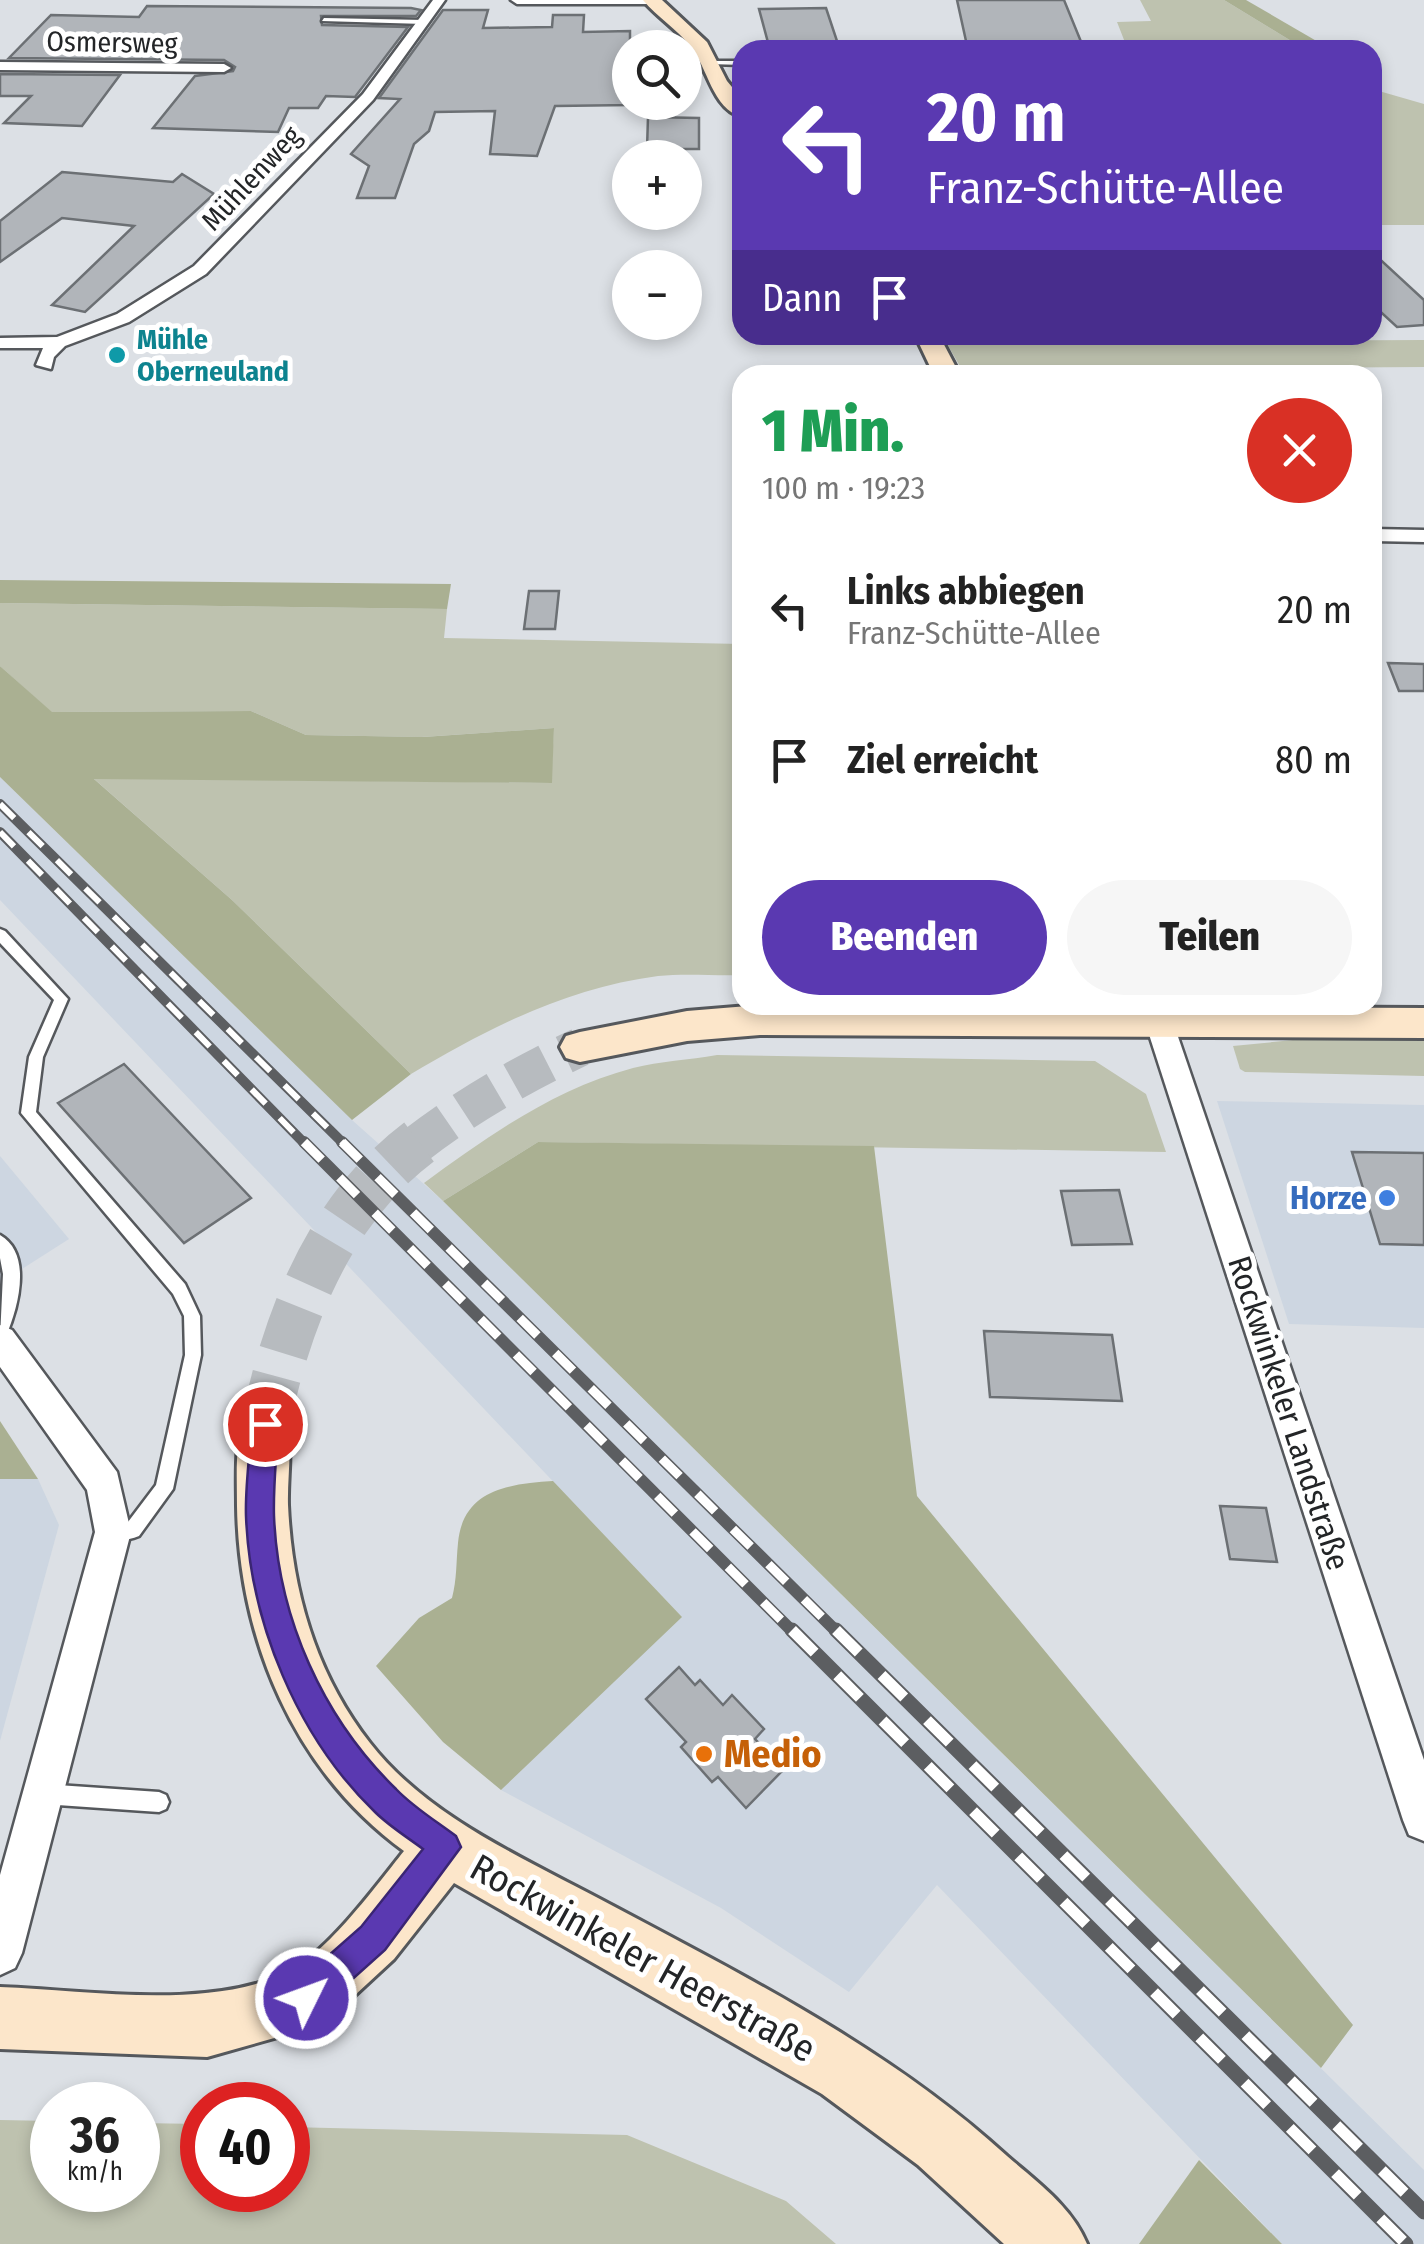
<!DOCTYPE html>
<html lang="de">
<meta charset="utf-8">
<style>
:root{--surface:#fff;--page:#f6f6f6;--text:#222;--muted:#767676;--accent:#5a39b1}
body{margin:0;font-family:"Fira Sans Condensed",sans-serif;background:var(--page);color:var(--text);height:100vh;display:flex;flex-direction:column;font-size:38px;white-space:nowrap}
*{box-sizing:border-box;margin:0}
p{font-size:32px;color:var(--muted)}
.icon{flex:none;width:55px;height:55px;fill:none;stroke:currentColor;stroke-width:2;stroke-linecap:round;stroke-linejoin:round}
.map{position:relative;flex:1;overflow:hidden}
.details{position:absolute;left:732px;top:365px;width:650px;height:650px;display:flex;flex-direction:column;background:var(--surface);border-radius:30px;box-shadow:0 5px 15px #0003}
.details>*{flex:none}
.banner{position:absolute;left:732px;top:40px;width:650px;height:305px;border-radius:30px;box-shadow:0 5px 15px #0003;background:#5a39b1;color:#fff;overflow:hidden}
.tools{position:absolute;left:612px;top:30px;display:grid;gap:20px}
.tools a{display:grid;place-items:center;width:90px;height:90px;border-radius:50%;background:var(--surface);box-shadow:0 5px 15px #0003;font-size:50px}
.speed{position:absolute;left:30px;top:2082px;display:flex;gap:20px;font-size:50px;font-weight:700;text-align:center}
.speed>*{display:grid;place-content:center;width:130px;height:130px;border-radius:50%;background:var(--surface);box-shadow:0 5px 15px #0003;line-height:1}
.speed small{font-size:25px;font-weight:400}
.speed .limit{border:15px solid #d22;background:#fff;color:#111}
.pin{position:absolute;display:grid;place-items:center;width:85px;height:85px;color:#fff;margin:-42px;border:5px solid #fff;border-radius:50%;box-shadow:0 2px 10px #0007}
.me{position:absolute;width:110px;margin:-55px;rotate:48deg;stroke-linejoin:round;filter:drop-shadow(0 0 8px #0008)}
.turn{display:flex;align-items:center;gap:35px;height:210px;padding:0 30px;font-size:45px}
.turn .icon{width:130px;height:130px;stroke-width:2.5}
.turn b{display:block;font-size:70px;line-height:85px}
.then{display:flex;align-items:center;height:95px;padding:0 30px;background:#0003;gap:20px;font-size:38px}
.round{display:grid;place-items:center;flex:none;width:105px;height:105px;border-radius:52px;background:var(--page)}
.overview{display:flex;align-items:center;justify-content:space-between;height:170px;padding:0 30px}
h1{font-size:60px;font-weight:800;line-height:75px;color:#1e9e55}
.primary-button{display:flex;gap:20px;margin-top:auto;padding:20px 30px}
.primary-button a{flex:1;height:115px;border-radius:60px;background:var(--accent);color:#fff;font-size:40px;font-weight:800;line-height:115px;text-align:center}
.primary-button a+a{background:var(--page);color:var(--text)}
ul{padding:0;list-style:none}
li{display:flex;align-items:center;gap:30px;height:150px;padding:0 30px}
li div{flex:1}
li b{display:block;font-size:38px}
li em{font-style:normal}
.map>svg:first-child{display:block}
.built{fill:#cdd6e1}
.green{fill:#bec2af}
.forest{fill:#aab092}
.building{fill:#b1b5ba;stroke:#6c7074;stroke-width:2.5}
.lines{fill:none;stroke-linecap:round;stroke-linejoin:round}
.secondary-tunnel-far1{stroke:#b7bbbf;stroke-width:39;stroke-dasharray:39 19;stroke-linecap:butt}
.secondary-tunnel{stroke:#b7bbbf;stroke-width:49;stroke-dasharray:49 24;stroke-linecap:butt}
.lane-casing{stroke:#55585c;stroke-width:5}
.street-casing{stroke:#55585c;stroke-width:5}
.secondary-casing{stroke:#55585c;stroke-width:6}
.lane{fill:#fff;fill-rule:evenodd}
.street{fill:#fff;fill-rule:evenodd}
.secondary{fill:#fce6ca;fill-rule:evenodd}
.rail-far2-casing{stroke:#5c5e61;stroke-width:10}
.rail-far1-casing{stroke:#5c5e61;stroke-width:12}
.rail-casing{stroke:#5c5e61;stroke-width:15}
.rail-far2{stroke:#fff;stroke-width:6;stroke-dasharray:20;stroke-linecap:butt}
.rail-far1{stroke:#fff;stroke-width:9;stroke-dasharray:25;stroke-linecap:butt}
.rail{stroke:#fff;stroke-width:11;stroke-dasharray:32;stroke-linecap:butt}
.route{fill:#5a39b1;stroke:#3a2573;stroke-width:2.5}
.culture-dot{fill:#0f9aa8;stroke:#fff;stroke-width:4}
.shop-dot{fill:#3f7fe0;stroke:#fff;stroke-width:4}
.food-dot{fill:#e8710a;stroke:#fff;stroke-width:4}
.labels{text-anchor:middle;stroke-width:10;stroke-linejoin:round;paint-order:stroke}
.far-street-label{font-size:28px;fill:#232527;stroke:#fff}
.far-culture-label{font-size:28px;font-weight:bold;fill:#0d838f;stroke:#fff;text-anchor:start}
.shop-label{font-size:32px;font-weight:bold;fill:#366cbe;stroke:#fff;text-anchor:end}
.street-label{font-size:32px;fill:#232527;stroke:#fff}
.near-food-label{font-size:38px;font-weight:bold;fill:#c56008;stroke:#fff;text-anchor:start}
.near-street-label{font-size:38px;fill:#232527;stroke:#fff}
</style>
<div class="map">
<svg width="1424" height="2244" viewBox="0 0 1424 2244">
<rect width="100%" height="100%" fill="#dce0e5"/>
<!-- built -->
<g class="built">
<path d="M 0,777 L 352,1120 L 443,1201 L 1424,2170 L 1424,2244 L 1282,2244 L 937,1885 L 849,1992 L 721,1908 L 501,1790 L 681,1616 L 0,900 Z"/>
<path d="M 1217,1101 L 1424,1105 L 1424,1328 L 1289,1324 Z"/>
<path d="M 0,1156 L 69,1239 L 0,1283 Z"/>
<path d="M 0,1479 L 38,1479 L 59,1525 L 0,1741 Z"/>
</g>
<!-- green -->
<g class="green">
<path d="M 1140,0 L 1224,0 L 1306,50 L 1128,50 L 1117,22 L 1151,21 Z"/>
<path d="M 1372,89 L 1424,104 L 1424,225 L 1373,225 Z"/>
<path d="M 942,335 L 1204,335 L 1209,341 L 1424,340 L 1424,367 L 962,370 Z"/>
<path d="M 0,603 L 447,609 L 444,638 L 742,644 L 742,975 C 715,976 685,973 658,976 C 566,988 489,1028 411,1074 L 232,900 L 93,778 L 551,783 L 554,728 L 422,737 L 306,735 L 251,711 L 51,712 L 0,666 Z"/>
<path d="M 1374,1032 L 1424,1033 L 1424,1076 L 1245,1072 L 1240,1069 L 1233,1046 Z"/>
<path d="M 717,1055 L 1095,1061 L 1146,1094 L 1166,1152 L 538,1142 L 443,1201 L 424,1183 C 488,1136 554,1089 633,1068 C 660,1061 689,1060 717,1055 Z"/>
<path d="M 0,2120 L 52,2121 L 52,2190 L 138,2190 L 138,2123 L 202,2124 L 202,2190 L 288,2190 L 288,2127 L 627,2135 L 786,2201 L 836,2244 L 0,2244 Z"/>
</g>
<!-- forest -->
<g class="forest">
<path d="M 1224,0 L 1246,0 L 1332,50 L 1306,50 Z"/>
<path d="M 0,580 L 451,584 L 447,609 L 0,603 Z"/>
<path d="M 0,666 L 52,712 L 251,711 L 306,735 L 423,737 L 554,728 L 552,783 L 94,779 L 232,900 L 411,1074 L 352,1120 L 0,777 Z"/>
<path d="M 538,1142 L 874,1146 L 917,1496 L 1353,2025 L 1321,2068 L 443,1201 Z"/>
<path d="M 0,1421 L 38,1479 L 0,1479 Z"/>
<path d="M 553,1481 L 682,1617 L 501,1790 L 443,1742 L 376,1666 L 419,1618 L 452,1598 C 457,1579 456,1563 458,1543 C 463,1489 509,1484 553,1481 Z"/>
<path d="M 1199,2160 L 1282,2244 L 1139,2244 Z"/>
</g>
<!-- building -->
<g class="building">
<path d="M 957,0 L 1064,0 L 1084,49 L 968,50 Z"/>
<path d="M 147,6 L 411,8 L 421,10 L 416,16 L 321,16 L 322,25 L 408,27 L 355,97 L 326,96 L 318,108 L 289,108 L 278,132 L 153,128 L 195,76 L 233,71 L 235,67 L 224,60 L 9,58 L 51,15 L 139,17 Z"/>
<path d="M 826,8 L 840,50 L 770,50 L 759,9 Z"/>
<path d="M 443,10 L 488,10 L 483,28 L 552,27 L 553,15 L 584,15 L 583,32 L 630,31 L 630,105 L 555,106 L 537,156 L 490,154 L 495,111 L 435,112 L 429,131 L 414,144 L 395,198 L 357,198 L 369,166 L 351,154 L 400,99 L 379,98 Z"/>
<path d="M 0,74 L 120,75 L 82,126 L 4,123 L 31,96 L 0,96 Z"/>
<path d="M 648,117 L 699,118 L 699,149 L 647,149 Z"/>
<path d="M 62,172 L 173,182 L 182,174 L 214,194 L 85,312 L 52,305 L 134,226 L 62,218 L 0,262 L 0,221 Z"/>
<path d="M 1372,252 L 1424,300 L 1424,325 L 1397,327 L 1372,304 Z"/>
<path d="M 529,591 L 559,591 L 555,629 L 524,629 Z"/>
<path d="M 1388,663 L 1424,664 L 1424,691 L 1399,691 Z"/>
<path d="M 124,1064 L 251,1198 L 184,1243 L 58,1103 Z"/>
<path d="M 1352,1152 L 1424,1153 L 1424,1245 L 1380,1244 Z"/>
<path d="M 1119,1190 L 1132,1244 L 1072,1245 L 1061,1191 Z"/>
<path d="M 984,1331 L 1112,1335 L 1122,1401 L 990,1397 Z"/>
<path d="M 1220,1506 L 1266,1508 L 1277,1562 L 1230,1559 Z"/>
<path d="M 679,1667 L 695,1685 L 700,1680 L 723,1705 L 732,1695 L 764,1729 L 755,1739 L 784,1769 L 746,1808 L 718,1777 L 712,1782 L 681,1747 L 686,1742 L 646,1699 Z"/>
</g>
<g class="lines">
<!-- secondary-tunnel-far1 -->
<path class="secondary-tunnel-far1" d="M 416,1145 C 468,1105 521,1075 580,1047"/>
<!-- secondary-tunnel -->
<path class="secondary-tunnel" d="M 265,1424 C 288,1317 328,1211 419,1142"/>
<defs>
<g id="lane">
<path d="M 324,18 L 424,20 L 427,22 L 424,24 L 322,21 Z"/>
<path d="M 712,61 L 742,61 L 742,65 L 710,64 Z"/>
<path d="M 0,929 L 5,931 L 68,999 L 43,1057 L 36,1112 L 185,1284 L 200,1316 L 201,1355 L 173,1489 L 139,1536 C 129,1540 117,1542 107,1538 L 104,1532 L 107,1526 L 128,1522 L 156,1485 L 185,1355 L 184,1316 L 173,1294 L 21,1113 L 29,1057 L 54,1000 L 0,943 Z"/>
<path d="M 0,1235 C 33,1254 18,1308 6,1336 L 0,1338 L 3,1274 L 0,1258 Z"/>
<path d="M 43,1784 L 159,1792 L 166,1795 L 169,1802 L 166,1809 L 159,1812 L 43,1804 L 36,1801 L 33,1794 L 36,1787 Z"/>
</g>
<g id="street">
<path d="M 433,0 L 445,0 L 373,100 L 206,274 L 129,322 L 65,346 L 54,357 L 51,369 L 36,365 L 43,348 L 0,348 L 0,338 L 57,337 L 117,314 L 194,266 L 363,94 Z"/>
<path d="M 511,0 L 659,0 L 653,4 L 517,4 Z"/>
<path d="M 0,62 L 224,64 L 231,68 L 224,72 L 0,70 Z"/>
<path d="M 1372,529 L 1424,530 L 1424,542 L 1372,541 Z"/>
<path d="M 1159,1011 L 1169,1015 L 1173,1022 L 1424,1760 L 1424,1841 L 1409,1835 L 1403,1820 L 1145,1022 L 1149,1015 Z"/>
<path d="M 0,1325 L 12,1330 L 117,1472 L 131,1532 L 22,1953 L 15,1968 L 0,1975 L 0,1875 L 95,1532 L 87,1490 L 0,1367 Z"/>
</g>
<g id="secondary">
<path d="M 643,0 L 662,0 L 707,42 L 727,81 L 742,99 L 742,117 C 712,109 708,67 690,46 C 677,29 657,17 643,0 Z"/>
<path d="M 915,335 L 939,335 L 960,375 L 934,375 Z"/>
<path d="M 760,1005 L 1424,1008 L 1424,1038 L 760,1035 L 687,1041 L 580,1062 L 566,1058 L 560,1047 L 566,1036 L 580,1032 L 687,1011 Z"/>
<path d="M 265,1401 L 282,1408 C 295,1436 287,1473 288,1505 C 292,1592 316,1674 370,1743 C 429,1819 530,1861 613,1906 C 750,1979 891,2050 1007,2156 C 1037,2182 1072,2207 1087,2244 L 1004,2244 L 918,2165 L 822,2094 L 454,1883 L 394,1959 L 328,2020 L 306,2029 L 207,2057 L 0,2049 L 0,1987 C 87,1990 208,2011 288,1972 C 327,1953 376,1886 404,1851 C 294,1771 239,1640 237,1506 C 237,1474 234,1438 248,1408 Z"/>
</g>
</defs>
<!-- lane casing -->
<use href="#lane" class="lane-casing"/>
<!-- street casing -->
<use href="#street" class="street-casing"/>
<!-- secondary casing -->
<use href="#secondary" class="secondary-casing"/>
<!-- lane -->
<use href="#lane" class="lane"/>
<!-- street -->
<use href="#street" class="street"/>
<!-- secondary -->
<use href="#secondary" class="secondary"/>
<defs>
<g id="rail-far2">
<path d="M 0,804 L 345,1145"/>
<path d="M 0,832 L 306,1145"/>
</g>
<g id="rail-far1">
<path d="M 304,1142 L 794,1633"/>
<path d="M 342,1142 L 838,1633"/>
</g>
<g id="rail">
<path d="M 792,1630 L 1406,2244"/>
<path d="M 836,1630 L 1424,2212"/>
</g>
</defs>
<!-- rail-far2 casing -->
<use href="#rail-far2" class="rail-far2-casing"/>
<!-- rail-far1 casing -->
<use href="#rail-far1" class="rail-far1-casing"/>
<!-- rail casing -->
<use href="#rail" class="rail-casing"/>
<!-- rail-far2 -->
<use href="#rail-far2" class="rail-far2"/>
<!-- rail-far1 -->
<use href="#rail-far1" class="rail-far1"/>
<!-- rail -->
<use href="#rail" class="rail"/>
</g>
<!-- route -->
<path class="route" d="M 265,1412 L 275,1415 L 278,1424 C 277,1454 273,1485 274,1516 C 278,1618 323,1718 396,1789 C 413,1807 436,1821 456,1836 L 461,1847 L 385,1950 L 318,2010 L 306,2015 L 294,2010 L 289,1998 L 294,1986 L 361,1927 L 423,1849 C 407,1837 389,1826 375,1812 C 297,1737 250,1622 246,1516 C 245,1485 250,1454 252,1424 L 256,1415 Z"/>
<!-- markers -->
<circle class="culture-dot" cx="117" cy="355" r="10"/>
<circle class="shop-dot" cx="1387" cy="1198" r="10"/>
<circle class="food-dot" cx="704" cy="1754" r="10"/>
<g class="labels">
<!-- far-street labels -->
<g class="far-street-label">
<text transform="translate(112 42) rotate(1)" y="10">Osmersweg</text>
<text transform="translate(251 178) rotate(-47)" y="10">Mühlenweg</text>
</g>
<!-- far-culture labels -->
<g class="far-culture-label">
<text x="137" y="349">Mühle<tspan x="137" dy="32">Oberneuland</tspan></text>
</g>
<!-- shop labels -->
<g class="shop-label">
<text x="1367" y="1209">Horze</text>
</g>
<!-- street labels -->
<g class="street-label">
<text transform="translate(1289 1413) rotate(72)" y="11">Rockwinkeler Landstraße</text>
</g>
<!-- near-food labels -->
<g class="near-food-label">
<text x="724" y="1767">Medio</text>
</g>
<!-- near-street labels -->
<g class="near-street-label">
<text transform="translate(643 1958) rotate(29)" y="13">Rockwinkeler Heerstraße</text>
</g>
</g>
</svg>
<div class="tools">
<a><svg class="icon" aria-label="search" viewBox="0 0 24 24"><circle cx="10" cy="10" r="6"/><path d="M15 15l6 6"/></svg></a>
<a>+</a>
<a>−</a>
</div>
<div class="speed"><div>36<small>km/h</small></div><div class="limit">40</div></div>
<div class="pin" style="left:265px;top:1424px;background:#d93025"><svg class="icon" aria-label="arrive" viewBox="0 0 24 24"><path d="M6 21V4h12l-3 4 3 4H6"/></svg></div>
<svg class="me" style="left:306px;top:1998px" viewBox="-20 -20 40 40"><circle r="17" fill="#5a39b1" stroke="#fff" stroke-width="3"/><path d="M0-11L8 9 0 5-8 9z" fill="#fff"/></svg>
<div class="banner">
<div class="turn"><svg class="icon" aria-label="left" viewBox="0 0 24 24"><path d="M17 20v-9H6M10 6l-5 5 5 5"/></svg><div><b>20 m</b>Franz-Schütte-Allee</div></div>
<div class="then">Dann<svg class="icon" aria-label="arrive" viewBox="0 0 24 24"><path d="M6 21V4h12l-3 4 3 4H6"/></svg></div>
</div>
<section class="details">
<div class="overview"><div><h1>1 Min.</h1><p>100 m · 19:23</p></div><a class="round" style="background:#d93025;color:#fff"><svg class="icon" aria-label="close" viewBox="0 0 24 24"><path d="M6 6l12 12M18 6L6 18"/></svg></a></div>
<ul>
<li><svg class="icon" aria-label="left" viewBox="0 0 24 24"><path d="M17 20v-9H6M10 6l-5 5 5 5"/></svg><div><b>Links abbiegen</b><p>Franz-Schütte-Allee</p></div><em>20 m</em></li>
<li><svg class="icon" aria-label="arrive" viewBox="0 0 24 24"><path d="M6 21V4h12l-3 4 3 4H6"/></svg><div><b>Ziel erreicht</b></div><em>80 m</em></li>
</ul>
<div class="primary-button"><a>Beenden</a><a>Teilen</a></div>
</section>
</div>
